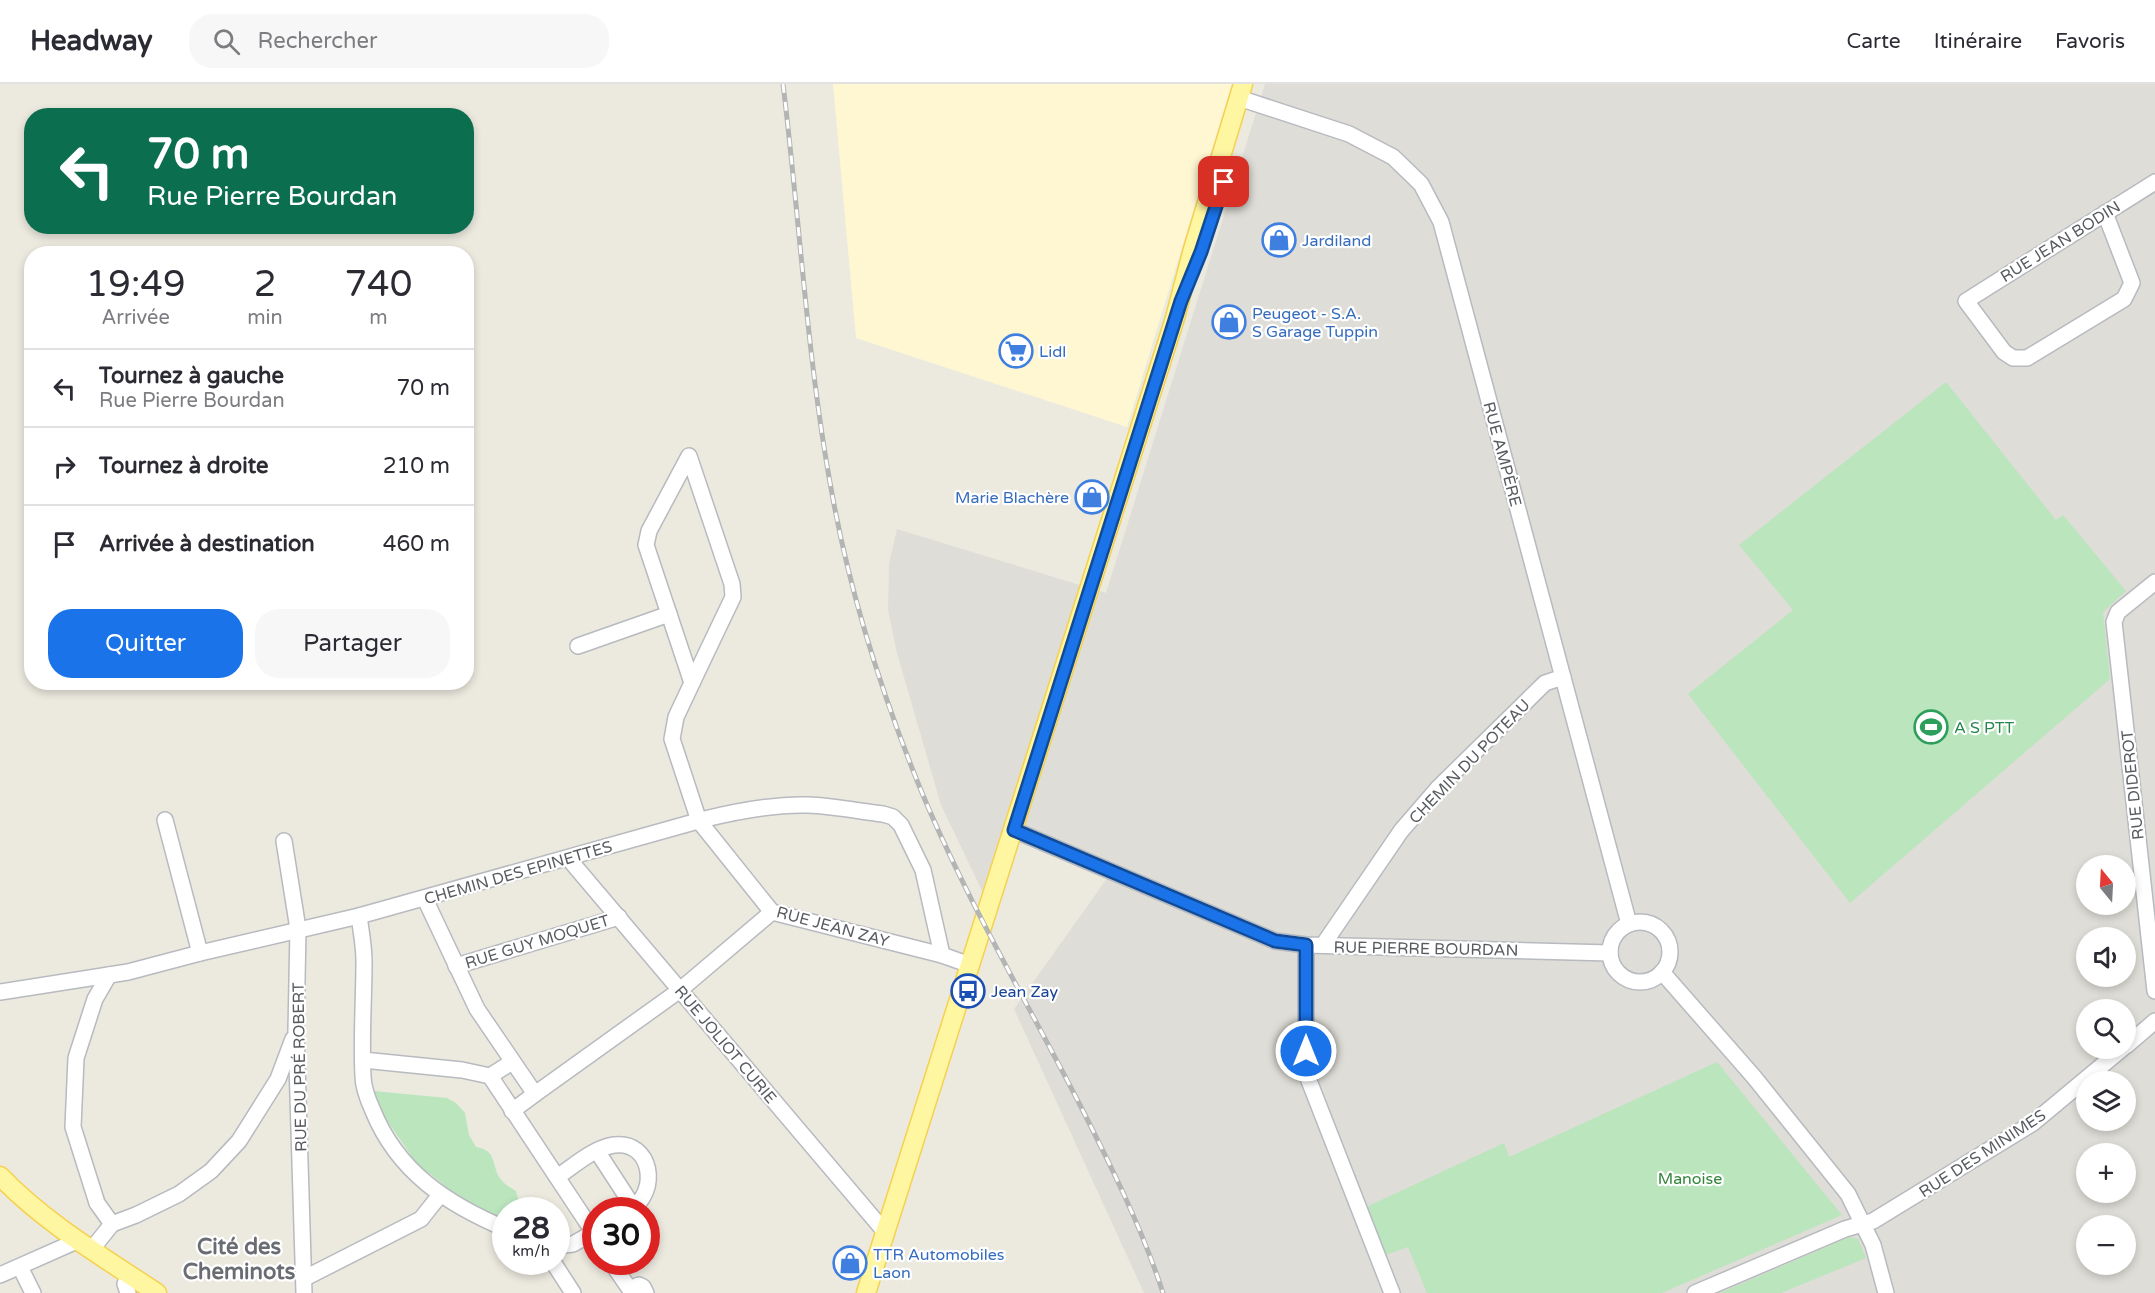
<!DOCTYPE html>
<html lang="fr">
<meta charset="utf-8">
<style>
:root{--surface:#fff;--page:#f7f7f7;--text:#2b2b33;--muted:#7c7c81;--line:#e1e1e2;--accent:#1a73e8}
body{margin:0;font-family:"Varela Round",sans-serif;background:var(--page);color:var(--text);height:100vh;display:flex;flex-direction:column;font-size:22px;white-space:nowrap}
*{box-sizing:border-box;margin:0}
p{font-size:20px;color:var(--muted)}
.icon{flex:none;width:33px;height:33px;fill:none;stroke:currentColor;stroke-width:2;stroke-linecap:round;stroke-linejoin:round}
.map{position:relative;flex:1;overflow:hidden}
.drawer{position:absolute;left:24px;top:162px;width:450px;height:444px;display:flex;flex-direction:column;background:var(--surface);border-radius:24px;box-shadow:0 3px 9px #0003}
.drawer>*{flex:none}
.hud{position:absolute;left:24px;top:24px;width:450px;height:126px;border-radius:24px;box-shadow:0 3px 9px #0003;background:#0b6e4f;color:#fff;overflow:hidden}
.needle{width:39px;rotate:342deg}
.fabs{position:absolute;left:2076px;top:771px;display:grid;gap:12px}
.fabs a{display:grid;place-items:center;width:60px;height:60px;border-radius:50%;background:var(--surface);box-shadow:0 3px 9px #0003;font-size:30px}
.speed{position:absolute;left:492px;top:1113px;display:flex;gap:12px;font-size:30px;font-weight:700;text-align:center}
.speed>*{display:grid;place-content:center;width:78px;height:78px;border-radius:50%;background:var(--surface);box-shadow:0 3px 9px #0003;line-height:1}
.speed small{font-size:15px;font-weight:400}
.speed .limit{border:9px solid #d22;background:#fff;color:#111}
.pin{position:absolute;display:grid;place-items:center;width:51px;height:51px;color:#fff;margin:-26px;border-radius:12px;box-shadow:0 3px 9px #0006}
.me{position:absolute;width:66px;margin:-33px;rotate:0deg;stroke-linejoin:round;filter:drop-shadow(0 0 4px #0008)}
.turn{display:flex;align-items:center;gap:21px;height:126px;padding:0 24px;font-size:27px}
.turn .icon{width:78px;height:78px;stroke-width:2.5}
.turn b{display:block;font-size:42px;line-height:51px}
.eta{display:flex;justify-content:space-evenly;align-items:center;height:102px;text-align:center}
.eta b{font-size:36px;font-weight:600;line-height:42px}
.action{display:flex;gap:12px;margin-top:auto;padding:12px 24px}
.action a{flex:1;height:69px;border-radius:24px;background:var(--accent);color:#fff;font-size:24px;font-weight:600;line-height:69px;text-align:center}
.action a+a{background:var(--page);color:var(--text)}
ul{padding:0;list-style:none}
li{display:flex;align-items:center;gap:18px;height:78px;padding:0 24px;border-top:2px solid var(--line)}
li div{flex:1}
li b{display:block;font-size:22px}
li em{font-style:normal}
header{display:flex;align-items:center;gap:36px;box-sizing:border-box;height:84px;padding:0 30px;background:var(--surface);border-bottom:2px solid var(--line)}
header strong{font-size:28px}
nav{display:flex;gap:33px;margin-inline-start:auto;font-size:21px}
.search{width:420px;height:54px;background:var(--page);display:flex;align-items:center;gap:15px;box-sizing:border-box;padding:0 21px;border-radius:24px;color:var(--muted);font-size:22px}
.map>svg:first-child{display:block}
.commercial{fill:#fff7d2}
.industrial{fill:#dfddd7;fill-rule:evenodd}
.green{fill:#bae5bd}
.lines{fill:none;stroke-linecap:round;stroke-linejoin:round}
.minor-casing{stroke:#b7babf;stroke-width:18}
.major-casing{stroke:#f5d14f;stroke-width:21}
.minor{stroke:#fff;stroke-width:15}
.major{stroke:#fff6a1;stroke-width:18}
.rail-casing{stroke:#b3b4b4;stroke-width:5}
.rail{stroke:#fff;stroke-width:3;stroke-dasharray:9;stroke-linecap:butt}
.route-casing{stroke:#114b97;stroke-width:15}
.route{stroke:#1a73e8;stroke-width:10}
.labels{text-anchor:middle;stroke-width:4.5;stroke-linejoin:round;paint-order:stroke}
.shop-label{font-size:16px;fill:#366cbe;stroke:#fff;text-anchor:start}
.street-label{font-size:16px;fill:#585c61;stroke:#fff}
.leisure-label{font-size:16px;fill:#27864d;stroke:#fff;text-anchor:start}
.transit-label{font-size:16px;fill:#164399;stroke:#fff;text-anchor:start}
.park-label{font-size:16px;fill:#32863b;stroke:#fff}
.district-label{font-size:22px;font-weight:bold;fill:#696d73;stroke:#fff}
</style>
<header>
<strong>Headway</strong>
<div class="search"><svg class="icon" aria-label="search" viewBox="0 0 24 24"><circle cx="10" cy="10" r="6"/><path d="M15 15l6 6"/></svg>Rechercher</div>
<nav><a>Carte</a><a>Itinéraire</a><a>Favoris</a></nav>
</header>
<div class="map">
<svg width="2155" height="1209" viewBox="0 0 2155 1209">
<rect width="100%" height="100%" fill="#eceadf"/>
<!-- commercial -->
<path class="commercial" d="M 833,0 L 1232,0 L 1127,343 L 856,254 Z"/>
<!-- industrial -->
<path class="industrial" d="M 1265,0 L 2155,0 L 2155,1209 L 1144,1209 L 1014,925 L 1108,793 L 1006,751 L 984,811 L 941,721 L 897,569 L 888,526 L 889,479 L 897,445 L 1106,509 ZM 2086,782 L 2126,782 L 2126,820 L 2086,820 ZM 2086,854 L 2126,854 L 2126,892 L 2086,892 ZM 2086,926 L 2126,926 L 2126,964 L 2086,964 ZM 2086,998 L 2126,998 L 2126,1036 L 2086,1036 ZM 2086,1070 L 2126,1070 L 2126,1108 L 2086,1108 ZM 2086,1142 L 2126,1142 L 2126,1180 L 2086,1180 Z"/>
<!-- green -->
<g class="green">
<path d="M 1946,298 L 2056,436 L 2063,431 L 2126,507 L 2103,528 L 2110,595 L 1850,819 L 1688,610 L 1793,526 L 1739,461 Z"/>
<path d="M 1717,978 L 1842,1131 L 1662,1209 L 1427,1209 L 1408,1163 L 1383,1172 L 1364,1124 L 1504,1059 L 1509,1073 Z"/>
<path d="M 374,1007 L 447,1014 L 456,1019 L 465,1029 L 469,1051 L 476,1063 C 495,1066 492,1077 498,1091 C 502,1099 509,1103 516,1107 L 521,1126 L 506,1126 L 505,1136 L 442,1107 L 444,1101 L 429,1089 L 425,1092 L 416,1084 L 417,1080 L 374,1018 Z"/>
<path d="M 1849,1153 L 1858,1155 L 1866,1174 L 1781,1209 L 1720,1209 Z"/>
</g>
<g class="lines">
<defs>
<g id="minor">
<path d="M 1239,14 L 1349,50 L 1393,73 L 1421,100 L 1441,138 L 1629,840"/>
<path d="M 2105,129 L 2132,199 L 2124,215 L 2027,274 L 2013,274 L 2004,268 L 1966,217 L 2155,98"/>
<path d="M 689,372 L 732,500 L 733,513 L 692,599 L 646,461 L 649,447 Z"/>
<path d="M 2155,498 L 2118,528 L 2114,538 L 2155,907"/>
<path d="M 578,562 L 669,530"/>
<path d="M 692,599 L 676,633 L 672,655 L 699,737 L 772,828 L 942,871 L 970,881"/>
<path d="M 165,736 L 200,869"/>
<path d="M 1014,746 L 1275,857 L 1306,861 L 1610,869"/>
<path d="M 284,757 L 298,845 L 296,947 L 304,1209"/>
<path d="M 568,774 L 885,1148"/>
<path d="M 425,815 L 477,925 L 535,1010 L 512,1027"/>
<path d="M 359,832 C 361,847 364,862 364,877 C 364,915 361,954 363,992 C 363,1004 368,1016 373,1027 C 398,1088 447,1120 506,1145"/>
<circle cx="1640" cy="868" r="30"/>
<path d="M 1306,861 L 1306,989 L 1392,1209"/>
<path d="M 1323,861 L 1401,747 L 1439,703 L 1545,599 L 1563,593"/>
<path d="M 456,882 L 619,833"/>
<path d="M 1662,888 L 1754,993 L 1848,1110 L 1873,1161 L 1886,1209"/>
<path d="M 109,891 L 95,915 L 76,974 L 73,1043 L 97,1119 L 112,1140"/>
<path d="M 0,908 L 128,888 L 200,869 L 359,832 L 705,735 C 738,727 774,720 808,721 C 833,722 858,727 883,730 L 893,733 L 901,741 L 923,786 L 942,871"/>
<path d="M 2126,962 L 2155,937"/>
<path d="M 363,976 L 462,986 L 490,992"/>
<path d="M 512,978 L 490,992 L 596,1152"/>
<path d="M 535,1010 L 680,906 L 772,828"/>
<path d="M 597,1067 L 634,1124"/>
<path d="M 557,1093 C 574,1082 593,1064 614,1061 C 652,1056 660,1108 630,1126"/>
<path d="M 556,1162 L 573,1160 L 596,1147"/>
<path d="M 92,1165 L 112,1140 L 136,1131 L 179,1110 L 211,1087 L 239,1057 L 278,995 L 293,955"/>
<path d="M 553,1178 L 573,1209"/>
<path d="M 611,1178 L 631,1207"/>
<path d="M 20,1183 L 33,1209"/>
<path d="M 0,1191 L 79,1156"/>
<path d="M 305,1194 L 421,1135 L 440,1111"/>
<path d="M 128,1209 L 125,1200 L 130,1191"/>
<path d="M 631,1209 L 634,1203 L 639,1201 L 643,1203 L 646,1209"/>
<path d="M 1695,1209 L 1845,1145 L 1873,1137 L 2033,1039 L 2123,964"/>
</g>
<g id="major">
<path d="M 0,1092 C 45,1139 103,1173 157,1209"/>
<path d="M 866,1209 L 1175,234 L 1193,165 L 1243,0"/>
</g>
</defs>
<!-- minor casing -->
<use href="#minor" class="minor-casing"/>
<!-- major casing -->
<use href="#major" class="major-casing"/>
<!-- minor -->
<use href="#minor" class="minor"/>
<!-- major -->
<use href="#major" class="major"/>
<defs>
<path id="rail" d="M 783,0 C 800,138 807,278 833,415 C 851,512 881,607 918,699 C 963,810 1025,914 1080,1021 C 1111,1082 1142,1144 1163,1209"/>
</defs>
<!-- rail casing -->
<use href="#rail" class="rail-casing"/>
<!-- rail -->
<use href="#rail" class="rail"/>
</g>
<g class="lines">
<defs>
<path id="route" d="M 1224,98 L 1201,168 L 1181,217 L 1014,746 L 1275,857 L 1306,861 L 1306,967"/>
</defs>
<!-- route casing -->
<use href="#route" class="route-casing"/>
<!-- route -->
<use href="#route" class="route"/>
</g>
<!-- icons -->
<defs>
<symbol id="shop-ring" viewBox="-11 -11 22 22"><circle r="9.5" fill="#fff" stroke="#3f7fe0" stroke-width="1.5"/><path d="M-5-2.5h2.3a2.7 3.5 0 0 1 5.4 0H5L5.5 6h-11ZM-1.5-2.5h3a1.5 2.3 0 0 0-3 0Z" fill="#3f7fe0"/></symbol>
<symbol id="supermarket-ring" viewBox="-11 -11 22 22"><circle r="9.5" fill="#fff" stroke="#3f7fe0" stroke-width="1.5"/><path d="M-6-5.5h2.5l.6 2H6L4.5 2H-2.5L-4.4-4H-6ZM-1.5 3.2a1.3 1.3 0 1 0 .1 0ZM3 3.2a1.3 1.3 0 1 0 .1 0Z" fill="#3f7fe0"/></symbol>
<symbol id="stadium-ring" viewBox="-11 -11 22 22"><circle r="9.5" fill="#fff" stroke="#2e9e5b" stroke-width="1.5"/><path d="M0-5a6.5 5 0 1 0 0 10a6.5 5 0 1 0 0-10ZM-3.5-1.8h7v3.6h-7Z" fill="#2e9e5b"/></symbol>
<symbol id="bus-ring" viewBox="-11 -11 22 22"><circle r="9.5" fill="#fff" stroke="#1a4fb4" stroke-width="1.5"/><path d="M-5-6H5V4H4V6H2V4H-2V6H-4V4H-5ZM-3.5-4V0h7V-4ZM-3.5 1.2v1.5H-2V1.2ZM2 1.2v1.5H3.5V1.2Z" fill="#1a4fb4"/></symbol>
</defs>
<g fill-rule="evenodd">
<use href="#shop-ring" x="1260" y="137" width="38" height="38"/>
<use href="#shop-ring" x="1210" y="219" width="38" height="38"/>
<use href="#supermarket-ring" x="997" y="248" width="38" height="38"/>
<use href="#shop-ring" x="1073" y="394" width="38" height="38"/>
<use href="#stadium-ring" x="1912" y="624" width="38" height="38"/>
<use href="#bus-ring" x="949" y="888" width="38" height="38"/>
<use href="#shop-ring" x="831" y="1160" width="38" height="38"/>
</g>
<g class="labels">
<!-- shop labels -->
<g class="shop-label">
<text x="1302" y="162">Jardiland</text>
<text x="1252" y="235">Peugeot - S.A.<tspan x="1252" dy="18">S Garage Tuppin</tspan></text>
<text x="1039" y="273">Lidl</text>
<text x="1069" y="419" text-anchor="end">Marie Blachère</text>
<text x="873" y="1176">TTR Automobiles<tspan x="873" dy="18">Laon</tspan></text>
</g>
<!-- street labels -->
<g class="street-label">
<text transform="translate(2060 157) rotate(-32)" y="6">RUE JEAN BODIN</text>
<text transform="translate(1503 370) rotate(75)" y="6">RUE AMPÈRE</text>
<text transform="translate(1469 677) rotate(-46)" y="6">CHEMIN DU POTEAU</text>
<text transform="translate(2132 701) rotate(-96)" y="6">RUE DIDEROT</text>
<text transform="translate(518 788) rotate(-16)" y="6">CHEMIN DES EPINETTES</text>
<text transform="translate(833 842) rotate(15)" y="6">RUE JEAN ZAY</text>
<text transform="translate(537 857) rotate(-17)" y="6">RUE GUY MOQUET</text>
<text transform="translate(1426 864) rotate(1)" y="6">RUE PIERRE BOURDAN</text>
<text transform="translate(726 960) rotate(50)" y="6">RUE JOLIOT CURIE</text>
<text transform="translate(299 983) rotate(-91)" y="6">RUE DU PRÉ ROBERT</text>
<text transform="translate(1982 1069) rotate(-33)" y="6">RUE DES MINIMES</text>
</g>
<!-- leisure labels -->
<g class="leisure-label">
<text x="1954" y="649">A S PTT</text>
</g>
<!-- transit labels -->
<g class="transit-label">
<text x="991" y="913">Jean Zay</text>
</g>
<!-- park labels -->
<g class="park-label">
<text x="1690" y="1100">Manoise</text>
</g>
<!-- district labels -->
<g class="district-label">
<text x="239" y="1170">Cité des<tspan x="239" dy="25">Cheminots</tspan></text>
</g>
</g>
</svg>
<div class="fabs">
<a><svg class="needle" viewBox="-14 -14 28 28"><path d="M0-13l5 13h-10z" fill="#e53935"/><path d="M0 13l5-13h-10z" fill="#7c7c81"/></svg></a>
<a><svg class="icon" aria-label="sound" viewBox="0 0 24 24"><path d="M4 9h4l5-4v14l-5-4H4zM17 9q2 3 0 6"/></svg></a>
<a><svg class="icon" aria-label="search" viewBox="0 0 24 24"><circle cx="10" cy="10" r="6"/><path d="M15 15l6 6"/></svg></a>
<a><svg class="icon" aria-label="layers" viewBox="0 0 24 24"><path d="M12 4l9 5-9 5-9-5zM3 14l9 5 9-5"/></svg></a>
<a>+</a>
<a>−</a>
</div>
<div class="speed"><div>28<small>km/h</small></div><div class="limit">30</div></div>
<div class="pin" style="left:1224px;top:98px;background:#d93025"><svg class="icon" aria-label="arrive" viewBox="0 0 24 24"><path d="M6 21V4h12l-3 4 3 4H6"/></svg></div>
<svg class="me" style="left:1306px;top:967px" viewBox="-20 -20 40 40"><circle r="17" fill="#1a73e8" stroke="#fff" stroke-width="3"/><path d="M0-11L8 9 0 5-8 9z" fill="#fff"/></svg>
<div class="hud">
<div class="turn"><svg class="icon" aria-label="left" viewBox="0 0 24 24"><path d="M17 20v-9H6M10 6l-5 5 5 5"/></svg><div><b>70 m</b>Rue Pierre Bourdan</div></div>
</div>
<section class="drawer">
<div class="eta">
<div><b>19:49</b><p>Arrivée</p></div>
<div><b>2</b><p>min</p></div>
<div><b>740</b><p>m</p></div>
</div>
<ul>
<li><svg class="icon" aria-label="left" viewBox="0 0 24 24"><path d="M17 20v-9H6M10 6l-5 5 5 5"/></svg><div><b>Tournez à gauche</b><p>Rue Pierre Bourdan</p></div><em>70 m</em></li>
<li><svg class="icon" aria-label="right" viewBox="0 0 24 24"><path d="M7 20v-9h11M14 6l5 5-5 5"/></svg><div><b>Tournez à droite</b></div><em>210 m</em></li>
<li><svg class="icon" aria-label="arrive" viewBox="0 0 24 24"><path d="M6 21V4h12l-3 4 3 4H6"/></svg><div><b>Arrivée à destination</b></div><em>460 m</em></li>
</ul>
<div class="action"><a>Quitter</a><a>Partager</a></div>
</section>
</div>
